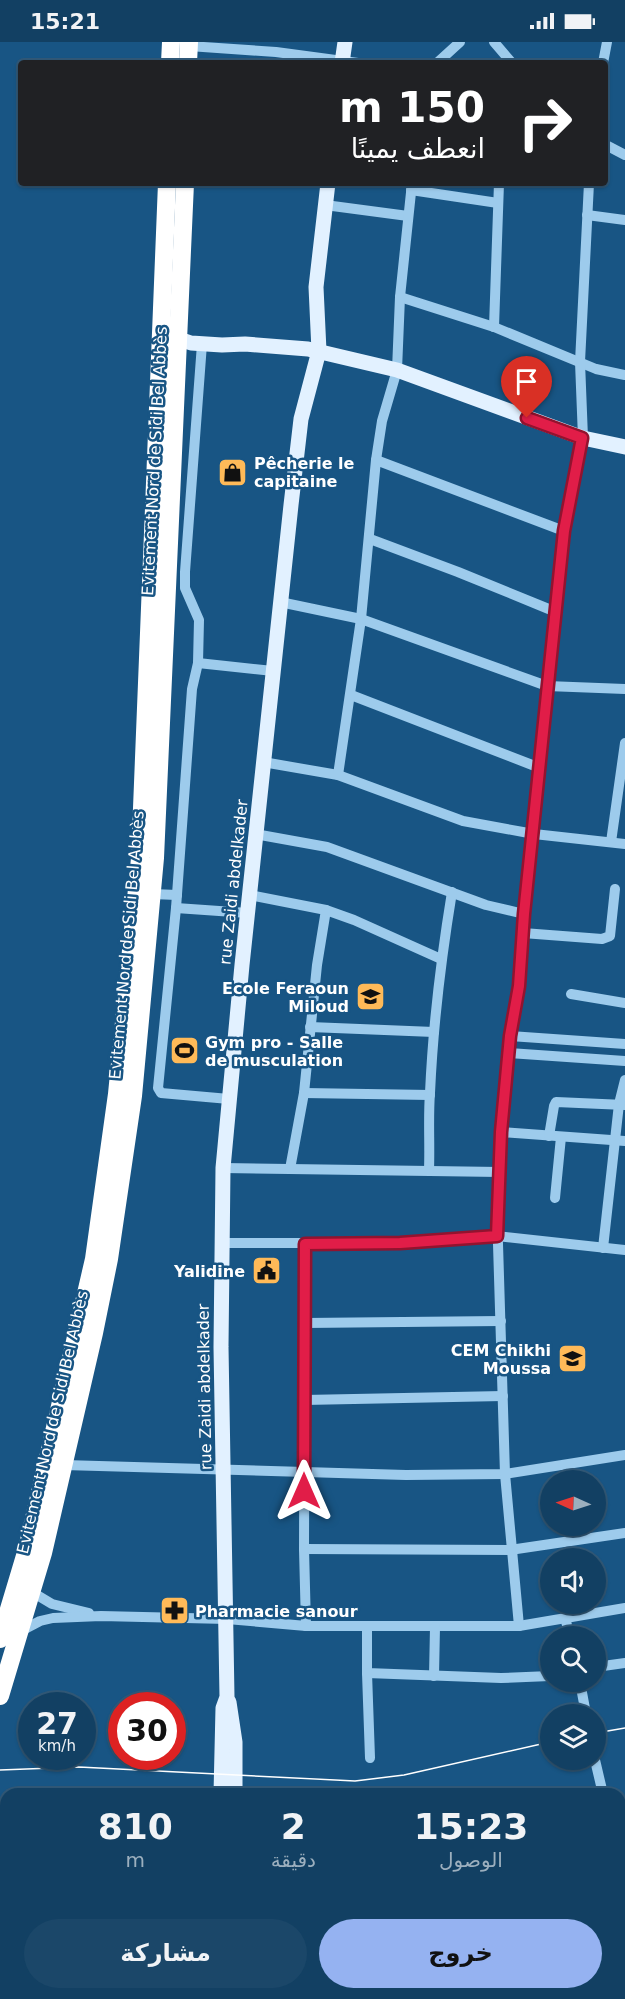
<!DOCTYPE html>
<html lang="ar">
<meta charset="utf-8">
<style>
:root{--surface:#124063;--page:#1b4769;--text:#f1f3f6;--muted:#9cafbe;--line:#315978;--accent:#95b2f1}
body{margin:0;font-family:"DejaVu Sans",Vazirmatn,sans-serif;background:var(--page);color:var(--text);direction:rtl;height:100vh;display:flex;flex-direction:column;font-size:22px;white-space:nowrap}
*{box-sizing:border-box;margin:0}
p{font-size:20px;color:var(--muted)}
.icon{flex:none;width:33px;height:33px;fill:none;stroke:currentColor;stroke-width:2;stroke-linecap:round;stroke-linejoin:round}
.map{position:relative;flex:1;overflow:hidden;direction:ltr}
.panel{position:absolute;left:0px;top:1746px;width:626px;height:212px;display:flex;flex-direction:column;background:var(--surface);border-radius:18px 18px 0 0;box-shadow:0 2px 4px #0004,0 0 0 2px var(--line);direction:rtl}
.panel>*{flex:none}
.guide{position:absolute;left:18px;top:18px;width:590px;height:126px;border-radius:6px;box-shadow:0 2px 4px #0004,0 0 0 2px var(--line);direction:rtl;background:#202124;color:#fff;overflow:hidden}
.needle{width:39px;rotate:273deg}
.buttons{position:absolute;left:540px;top:1428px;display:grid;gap:12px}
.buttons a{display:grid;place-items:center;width:66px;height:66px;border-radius:50%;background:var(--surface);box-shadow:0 2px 4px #0004,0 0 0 2px var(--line);font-size:30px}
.speed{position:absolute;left:18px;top:1650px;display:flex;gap:12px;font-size:30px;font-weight:700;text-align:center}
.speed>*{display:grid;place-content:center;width:78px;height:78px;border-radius:50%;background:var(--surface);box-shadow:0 2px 4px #0004,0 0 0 2px var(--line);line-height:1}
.speed small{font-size:15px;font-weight:400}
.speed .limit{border:9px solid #d22;background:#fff;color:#111}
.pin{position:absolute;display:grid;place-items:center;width:51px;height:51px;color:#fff;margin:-62px -26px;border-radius:50% 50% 50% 0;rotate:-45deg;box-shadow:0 0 6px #0007}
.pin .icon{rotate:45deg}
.me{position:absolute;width:66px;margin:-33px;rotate:0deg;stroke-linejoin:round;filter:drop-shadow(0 0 4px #0008)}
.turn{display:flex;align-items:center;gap:21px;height:126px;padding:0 24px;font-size:27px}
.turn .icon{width:78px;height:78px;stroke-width:2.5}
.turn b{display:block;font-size:42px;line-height:51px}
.eta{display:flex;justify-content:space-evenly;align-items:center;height:102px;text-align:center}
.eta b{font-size:36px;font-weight:600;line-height:42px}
.button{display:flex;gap:12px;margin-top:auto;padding:12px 24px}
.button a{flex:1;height:69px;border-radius:36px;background:var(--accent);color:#111;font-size:24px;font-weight:600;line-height:69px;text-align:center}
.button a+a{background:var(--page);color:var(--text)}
.status{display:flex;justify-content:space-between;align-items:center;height:42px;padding:0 30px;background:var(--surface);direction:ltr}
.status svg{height:16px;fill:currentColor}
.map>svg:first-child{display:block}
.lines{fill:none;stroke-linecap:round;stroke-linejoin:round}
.minor{stroke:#9dcbec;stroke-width:10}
.major{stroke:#e2f1ff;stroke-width:15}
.highway{stroke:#fff;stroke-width:18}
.tram{stroke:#fff;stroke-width:1.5}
.route-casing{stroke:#92132f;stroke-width:15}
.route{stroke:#e11d48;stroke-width:10}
.labels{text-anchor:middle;stroke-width:5;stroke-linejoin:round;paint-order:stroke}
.street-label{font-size:16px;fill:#fff;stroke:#185584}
.poi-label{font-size:16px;font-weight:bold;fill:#fff;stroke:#185584;text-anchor:start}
</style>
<div class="status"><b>15:21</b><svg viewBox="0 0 49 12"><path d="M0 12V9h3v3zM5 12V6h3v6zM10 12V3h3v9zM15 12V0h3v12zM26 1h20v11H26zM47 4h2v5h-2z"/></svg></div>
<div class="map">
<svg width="625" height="1957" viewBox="0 0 625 1957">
<rect width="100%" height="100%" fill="#185584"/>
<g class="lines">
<!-- minor -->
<g class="minor">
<path d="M 494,0 L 512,21"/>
<path d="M 189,4 L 276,10 L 358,21"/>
<path d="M 437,21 L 460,0"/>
<path d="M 603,21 L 607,0"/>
<path d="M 604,102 L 625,113"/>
<path d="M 411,148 L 498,161"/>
<path d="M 325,163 L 408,174"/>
<path d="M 587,173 L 625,178"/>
<path d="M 400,255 L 494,285 L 596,327 L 625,333"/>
<path d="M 494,285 L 499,141"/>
<path d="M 376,418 L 564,489"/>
<path d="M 370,497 L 458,530 L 556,570"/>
<path d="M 280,560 L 361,577 L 547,644 L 625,647"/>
<path d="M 198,621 L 199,578 L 185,546 L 185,530 L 202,302"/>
<path d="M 351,653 L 540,726"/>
<path d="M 263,720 L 338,733 L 463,779 L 534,792 L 625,802"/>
<path d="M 338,733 L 361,577 L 376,418 L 382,379 L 397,328 L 400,255 L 412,141"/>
<path d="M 255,792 L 327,805 L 486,863 L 524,872"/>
<path d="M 611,800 L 625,701"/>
<path d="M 152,852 L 177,853"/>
<path d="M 250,853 L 326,868 L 354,878 L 441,917"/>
<path d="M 176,866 L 248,871"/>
<path d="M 523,891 L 602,897 L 610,894 L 615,847"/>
<path d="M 571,952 L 625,961"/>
<path d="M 310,985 L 434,990"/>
<path d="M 510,994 L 625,1002"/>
<path d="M 509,1011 L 625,1019"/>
<path d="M 304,1051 L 430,1053"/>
<path d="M 229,1057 L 161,1051 L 158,1046 L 176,866 L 192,647 L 198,621 L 273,629"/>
<path d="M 501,1090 L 625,1099"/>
<path d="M 549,1094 L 554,1064 L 556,1060 L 625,1063"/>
<path d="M 223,1126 L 500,1130"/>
<path d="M 290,1127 L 304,1051 L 317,923 L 326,868"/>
<path d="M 429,1128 C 430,1102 428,1076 430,1051 C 433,983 441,917 452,850"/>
<path d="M 555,1156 L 561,1095"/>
<path d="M 221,1201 L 400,1201 L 497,1194 L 625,1208"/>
<path d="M 305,1202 L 304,1507 L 306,1584"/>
<path d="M 603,1206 L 619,1062 L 625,1038"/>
<path d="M 305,1281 L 501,1279"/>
<path d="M 304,1358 L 503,1354"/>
<path d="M 64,1423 L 406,1433 L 505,1432 L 625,1413"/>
<path d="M 304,1507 L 510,1508 L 625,1491"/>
<path d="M 32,1550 L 52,1562 L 89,1571"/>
<path d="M 565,1576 L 570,1594"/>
<path d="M 519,1584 L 505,1432 L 497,1169 L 501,1090 L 510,994 L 519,944 L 547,644 L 564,489 L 583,396 L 580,320 L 589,141"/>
<path d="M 367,1585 L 367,1631 L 501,1636 L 550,1634"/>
<path d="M 19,1590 L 40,1579 L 53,1576 L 101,1574 L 227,1577 L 306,1584 L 519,1584 L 625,1566"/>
<path d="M 596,1625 L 625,1621"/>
<path d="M 367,1631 L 370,1716"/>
<path d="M 434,1634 L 435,1585"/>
<path d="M 580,1640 L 586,1672"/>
<path d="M 595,1718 L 603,1752"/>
<path d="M 518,1957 L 520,1952"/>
</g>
<!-- major -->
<g class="major">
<path d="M 342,21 L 345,0"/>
<path d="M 179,297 L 191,301 L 222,303 L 245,302 L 308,307 L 397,328 L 583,396 L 625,405"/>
<path d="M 229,1660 L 235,1700 L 235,1752"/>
<path d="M 221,1752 L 223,1666 L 227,1655 L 221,1305 L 223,1126 L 242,923 L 291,463 L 301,377 L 319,309 L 316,245 L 328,141"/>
<path d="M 620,1775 L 625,1774"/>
<path d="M 220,1957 L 220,1952"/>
<path d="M 320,1957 L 338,1952"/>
</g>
<!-- highway -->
<g class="highway">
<path d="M 170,21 L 171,0"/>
<path d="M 188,21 L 189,0"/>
<path d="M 0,1597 L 27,1507 L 94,1217 L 117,1052 L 140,816 L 167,141"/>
<path d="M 0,1654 L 43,1511 L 94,1291 L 109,1217 L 133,1054 L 155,816 L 185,141"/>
</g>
<!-- tram -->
<g class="tram">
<path d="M 596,1691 L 625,1686"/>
<path d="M 0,1728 L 79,1725 L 355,1739 L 404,1733 L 550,1700"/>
</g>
</g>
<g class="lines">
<defs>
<path id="route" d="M 304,1449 L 305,1202 L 400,1201 L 497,1194 L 501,1090 L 510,994 L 519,944 L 524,872 L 564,489 L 582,396 L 527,376"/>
</defs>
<!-- route casing -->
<use href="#route" class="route-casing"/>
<!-- route -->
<use href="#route" class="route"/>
</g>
<!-- icons -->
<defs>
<symbol id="shop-square" viewBox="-11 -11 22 22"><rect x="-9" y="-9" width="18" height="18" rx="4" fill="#ffba58" stroke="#185584"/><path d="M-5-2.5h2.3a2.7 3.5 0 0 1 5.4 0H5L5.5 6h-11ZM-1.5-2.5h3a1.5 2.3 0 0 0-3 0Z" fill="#111"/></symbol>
<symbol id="school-square" viewBox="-11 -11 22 22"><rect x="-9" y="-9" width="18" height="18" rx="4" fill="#ffba58" stroke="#185584"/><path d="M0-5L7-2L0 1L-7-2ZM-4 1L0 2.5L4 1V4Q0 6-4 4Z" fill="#111"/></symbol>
<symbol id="stadium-square" viewBox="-11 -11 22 22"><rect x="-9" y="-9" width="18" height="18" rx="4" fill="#ffba58" stroke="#185584"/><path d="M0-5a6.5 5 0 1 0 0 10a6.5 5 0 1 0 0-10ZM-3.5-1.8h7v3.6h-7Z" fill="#111"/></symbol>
<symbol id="civic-square" viewBox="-11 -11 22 22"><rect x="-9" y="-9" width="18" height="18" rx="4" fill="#ffba58" stroke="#185584"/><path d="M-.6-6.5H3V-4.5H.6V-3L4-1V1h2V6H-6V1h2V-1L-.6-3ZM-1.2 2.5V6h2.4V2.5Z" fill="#111"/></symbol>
<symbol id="pharmacy-square" viewBox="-11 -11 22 22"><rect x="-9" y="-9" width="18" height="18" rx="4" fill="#ffba58" stroke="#185584"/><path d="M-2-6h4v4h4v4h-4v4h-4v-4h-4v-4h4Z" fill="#111"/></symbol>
</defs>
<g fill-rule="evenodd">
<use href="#shop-square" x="216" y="414" width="33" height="33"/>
<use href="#school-square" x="354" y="938" width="33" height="33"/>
<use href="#stadium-square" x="168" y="992" width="33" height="33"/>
<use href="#civic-square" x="250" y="1212" width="33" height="33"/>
<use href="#school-square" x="556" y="1300" width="33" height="33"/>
<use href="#pharmacy-square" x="158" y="1552" width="33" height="33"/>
</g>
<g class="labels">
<!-- street labels -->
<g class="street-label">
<text transform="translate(154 419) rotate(-87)" y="6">Evitement Nord de Sidi Bel Abbès</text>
<text transform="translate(233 840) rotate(-84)" y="6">rue Zaidi abdelkader</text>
<text transform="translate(126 903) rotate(-85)" y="6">Evitement Nord de Sidi Bel Abbès</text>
<text transform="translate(204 1345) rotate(-91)" y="6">rue Zaidi abdelkader</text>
<text transform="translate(52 1380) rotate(-77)" y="6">Evitement Nord de Sidi Bel Abbès</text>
</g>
<!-- poi labels -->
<g class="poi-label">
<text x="254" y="427">Pêcherie le<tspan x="254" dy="18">capitaine</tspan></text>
<text x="349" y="952" text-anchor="end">Ecole Feraoun<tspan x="349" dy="18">Miloud</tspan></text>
<text x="205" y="1006">Gym pro - Salle<tspan x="205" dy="18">de musculation</tspan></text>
<text x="245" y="1235" text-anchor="end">Yalidine</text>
<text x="551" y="1314" text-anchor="end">CEM Chikhi<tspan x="551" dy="18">Moussa</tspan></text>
<text x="195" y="1575">Pharmacie sanour</text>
</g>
</g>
</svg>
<div class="buttons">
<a><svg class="needle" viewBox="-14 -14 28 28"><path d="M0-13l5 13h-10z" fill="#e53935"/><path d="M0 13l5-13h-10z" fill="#9cafbe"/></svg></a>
<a><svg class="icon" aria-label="sound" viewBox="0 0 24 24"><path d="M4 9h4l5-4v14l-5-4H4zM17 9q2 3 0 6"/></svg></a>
<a><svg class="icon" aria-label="search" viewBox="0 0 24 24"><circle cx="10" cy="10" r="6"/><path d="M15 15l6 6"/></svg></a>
<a><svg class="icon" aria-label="layers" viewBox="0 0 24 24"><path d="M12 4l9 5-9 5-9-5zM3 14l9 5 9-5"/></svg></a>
</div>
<div class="speed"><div>27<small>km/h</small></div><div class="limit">30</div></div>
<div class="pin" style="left:527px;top:376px;background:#d93025"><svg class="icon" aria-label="arrive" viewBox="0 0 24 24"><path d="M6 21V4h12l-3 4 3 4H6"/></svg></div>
<svg class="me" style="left:304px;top:1449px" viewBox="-20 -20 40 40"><path d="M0-17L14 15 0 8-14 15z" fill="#e11d48" stroke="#fff" stroke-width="4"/></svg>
<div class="guide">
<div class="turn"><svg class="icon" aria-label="right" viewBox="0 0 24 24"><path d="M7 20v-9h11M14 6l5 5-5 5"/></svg><div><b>150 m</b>انعطف يمينًا</div></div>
</div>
<section class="panel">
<div class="eta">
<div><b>15:23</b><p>الوصول</p></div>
<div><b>2</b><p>دقيقة</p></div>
<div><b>810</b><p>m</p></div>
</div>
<div class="button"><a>خروج</a><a>مشاركة</a></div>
</section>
</div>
